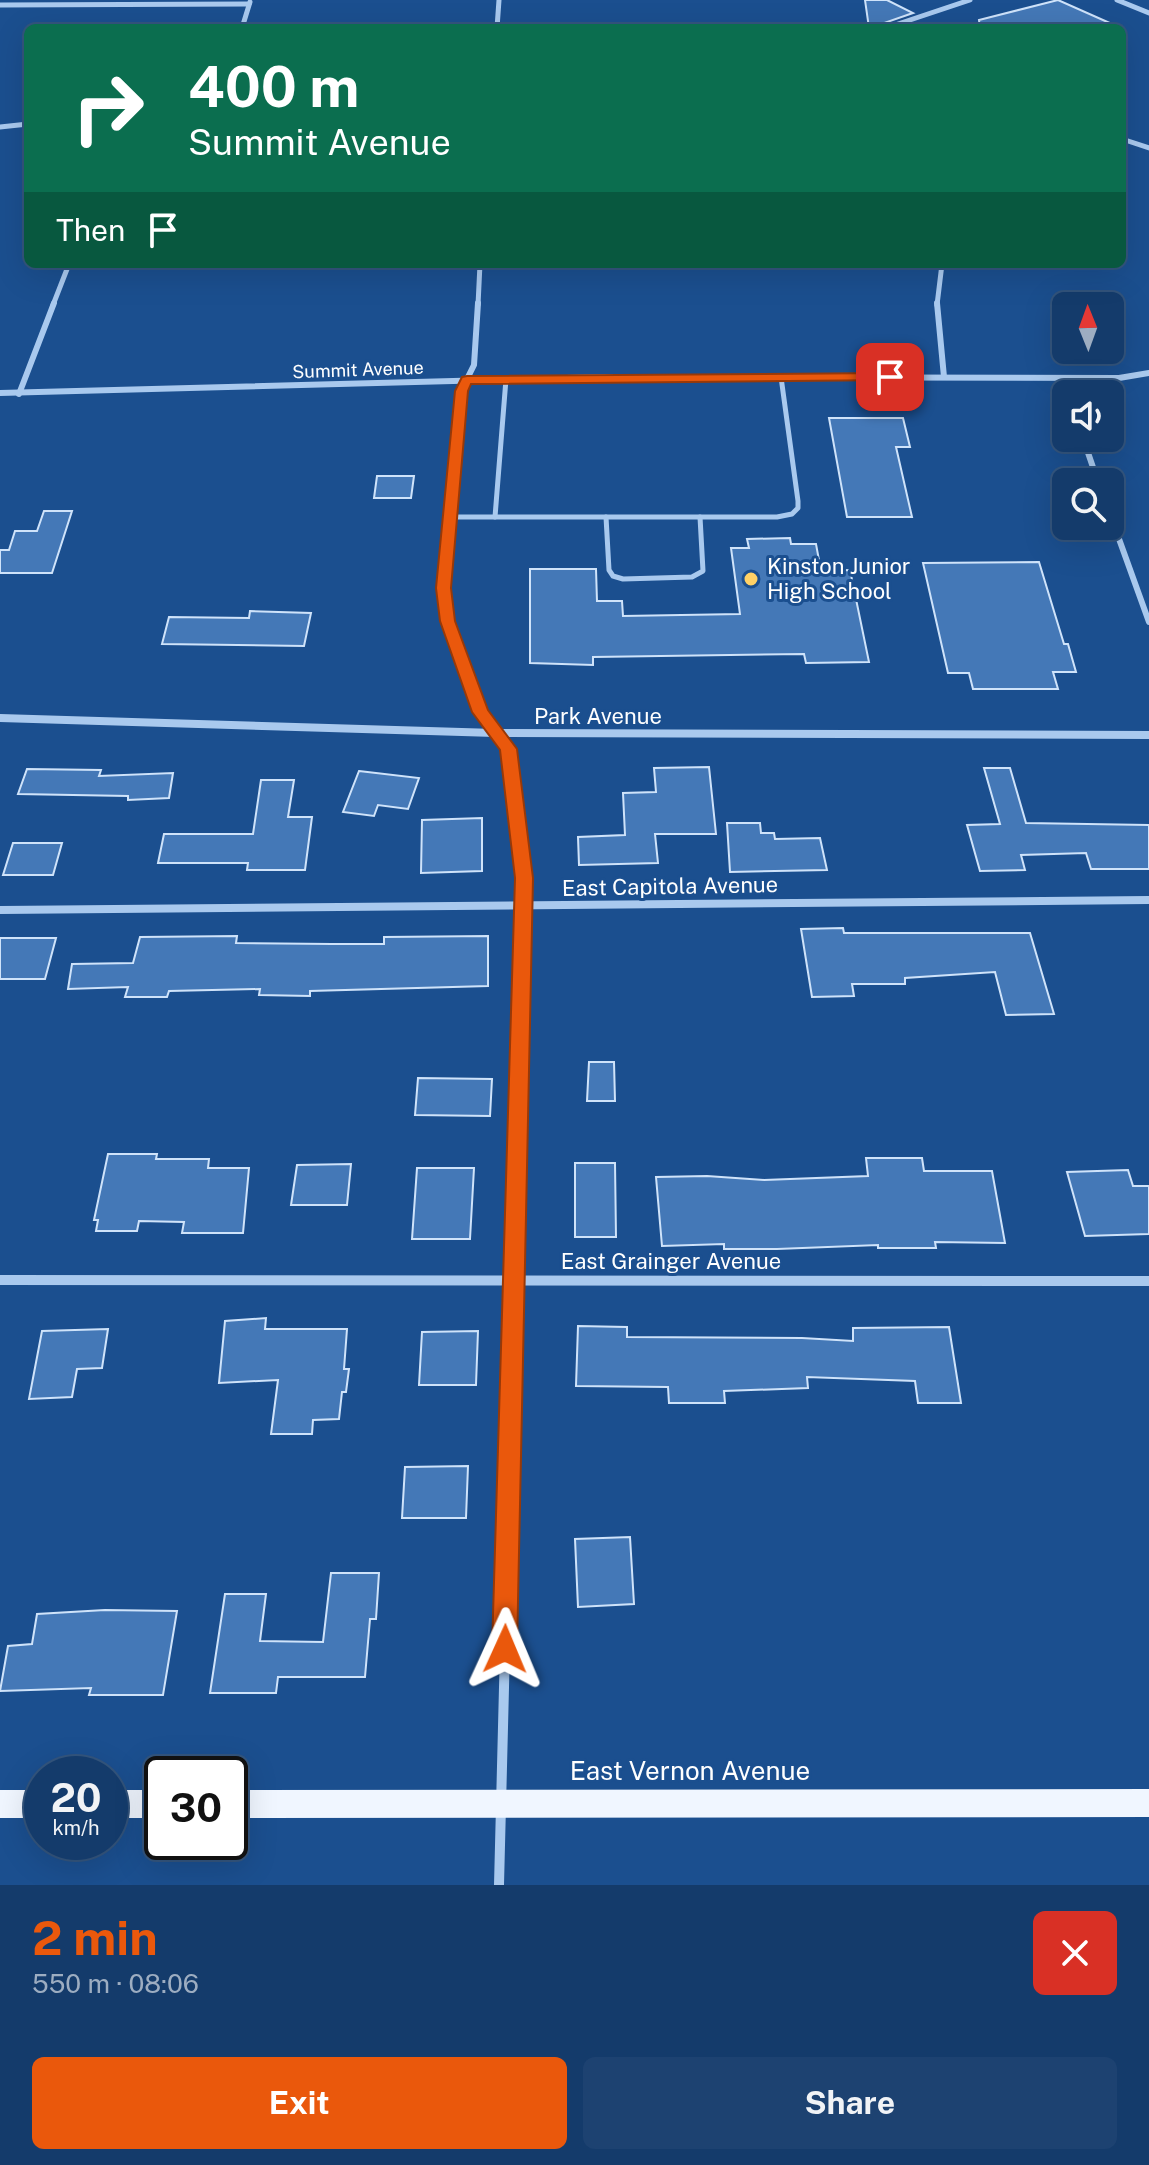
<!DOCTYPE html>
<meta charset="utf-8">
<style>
:root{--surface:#143b6b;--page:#1d4271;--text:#f1f3f6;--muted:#9dadc1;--line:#33557e;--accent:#ea580c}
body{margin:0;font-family:"Public Sans",sans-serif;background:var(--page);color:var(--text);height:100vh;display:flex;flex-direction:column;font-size:30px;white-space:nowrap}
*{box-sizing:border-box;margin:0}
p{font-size:26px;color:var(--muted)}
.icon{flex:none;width:44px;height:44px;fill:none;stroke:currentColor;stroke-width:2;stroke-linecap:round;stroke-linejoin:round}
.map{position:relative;height:1885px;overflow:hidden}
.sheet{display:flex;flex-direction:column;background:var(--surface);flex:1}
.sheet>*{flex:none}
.banner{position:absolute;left:24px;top:24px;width:1102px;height:244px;border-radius:12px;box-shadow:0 8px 32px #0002,0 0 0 2px var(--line);background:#0b6e4f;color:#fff;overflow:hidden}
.needle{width:52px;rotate:359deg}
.controls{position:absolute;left:1052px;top:292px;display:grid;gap:16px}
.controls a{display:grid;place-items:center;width:72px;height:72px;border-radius:12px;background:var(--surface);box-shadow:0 8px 32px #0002,0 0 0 2px var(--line);font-size:40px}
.speed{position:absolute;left:24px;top:1756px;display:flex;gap:16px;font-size:40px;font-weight:700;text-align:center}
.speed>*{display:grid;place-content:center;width:104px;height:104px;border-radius:50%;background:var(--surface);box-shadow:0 8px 32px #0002,0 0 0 2px var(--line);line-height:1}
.speed small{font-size:20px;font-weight:400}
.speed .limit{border:4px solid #111;border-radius:12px;background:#fff;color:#111}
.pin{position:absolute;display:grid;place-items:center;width:68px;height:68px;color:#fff;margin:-34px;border-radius:16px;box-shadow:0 4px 12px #0006}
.me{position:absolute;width:88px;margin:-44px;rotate:1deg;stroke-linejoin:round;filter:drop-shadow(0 0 6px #0008)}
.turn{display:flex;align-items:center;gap:28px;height:168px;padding:0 32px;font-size:36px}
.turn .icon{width:104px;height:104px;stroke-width:2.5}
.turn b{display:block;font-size:56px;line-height:68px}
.then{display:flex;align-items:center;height:76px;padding:0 32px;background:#0003;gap:16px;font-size:30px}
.round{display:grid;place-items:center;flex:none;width:84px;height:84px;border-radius:12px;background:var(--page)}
.overview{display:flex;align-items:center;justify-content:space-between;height:136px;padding:0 32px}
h1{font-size:48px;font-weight:700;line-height:60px;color:var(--accent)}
.cta{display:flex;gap:16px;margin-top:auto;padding:16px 32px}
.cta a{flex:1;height:92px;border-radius:12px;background:var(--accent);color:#fff;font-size:32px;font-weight:700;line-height:92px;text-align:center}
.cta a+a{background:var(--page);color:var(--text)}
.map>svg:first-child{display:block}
.building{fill:#4478b7;stroke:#cfe3fa;stroke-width:2}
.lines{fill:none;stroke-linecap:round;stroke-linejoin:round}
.service{stroke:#a9c9ee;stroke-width:5}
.minor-far3{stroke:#a9c9ee;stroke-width:5}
.minor-far2{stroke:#a9c9ee;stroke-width:6}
.minor-far1{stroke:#a9c9ee;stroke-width:8}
.minor{stroke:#a9c9ee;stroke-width:10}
.primary{fill:#f0f6ff;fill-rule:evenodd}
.route{fill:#ea580c;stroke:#983908;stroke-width:2}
.poi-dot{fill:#ffd166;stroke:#1b4f8f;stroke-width:3}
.labels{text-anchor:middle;stroke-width:6;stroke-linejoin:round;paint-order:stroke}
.far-street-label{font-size:18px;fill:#fff;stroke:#1b4f8f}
.poi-label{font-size:22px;fill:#fff;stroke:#1b4f8f;text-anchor:start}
.street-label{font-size:22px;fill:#fff;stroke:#1b4f8f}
.near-street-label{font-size:26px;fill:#fff;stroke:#1b4f8f}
</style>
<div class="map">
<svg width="1149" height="1885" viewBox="0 0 1149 1885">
<rect width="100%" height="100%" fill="#1b4f8f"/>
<!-- building -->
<g class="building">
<path d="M 865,0 L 887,0 L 913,13 L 884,23 L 881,28 L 869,28 Z"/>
<path d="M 1058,0 L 1121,28 L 980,28 L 979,20 Z"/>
<path d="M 829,418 L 903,418 L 910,447 L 896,447 L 912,517 L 847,517 Z"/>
<path d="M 377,476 L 414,476 L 411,498 L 374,498 Z"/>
<path d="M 44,511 L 72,511 L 52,573 L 0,573 L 0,550 L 9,550 L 15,531 L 37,531 Z"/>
<path d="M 790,538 L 791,544 L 816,544 L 821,571 L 850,570 L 869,662 L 806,663 L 804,654 L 593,657 L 593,665 L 530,663 L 530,569 L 596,569 L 597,601 L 622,601 L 623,616 L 740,614 L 731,548 L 749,548 L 747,539 Z"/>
<path d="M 1039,562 L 1064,644 L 1068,644 L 1076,672 L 1053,672 L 1058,689 L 973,689 L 969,673 L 948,673 L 923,563 Z"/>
<path d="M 250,611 L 311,613 L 304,646 L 162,644 L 169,617 L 249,618 Z"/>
<path d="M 709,767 L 716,834 L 655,834 L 658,863 L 579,865 L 578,837 L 625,835 L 623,793 L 656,792 L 654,768 Z"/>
<path d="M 984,768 L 1010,768 L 1026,823 L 1149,825 L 1149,869 L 1091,869 L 1086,853 L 1021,855 L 1025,870 L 980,871 L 967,825 L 1000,824 Z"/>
<path d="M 27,769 L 101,770 L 99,776 L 173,773 L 169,798 L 128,800 L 128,796 L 18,794 Z"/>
<path d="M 359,771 L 419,778 L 408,809 L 378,805 L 374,816 L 343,812 Z"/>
<path d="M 261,780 L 294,780 L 288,817 L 312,817 L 305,870 L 247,870 L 248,863 L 158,863 L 164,834 L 253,834 Z"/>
<path d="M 482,818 L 482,871 L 421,873 L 422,820 Z"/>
<path d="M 727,823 L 760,823 L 761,833 L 774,833 L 775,839 L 820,838 L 827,870 L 730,872 Z"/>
<path d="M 13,843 L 62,843 L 53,875 L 3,875 Z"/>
<path d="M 843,928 L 844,933 L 1030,933 L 1054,1014 L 1006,1015 L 995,972 L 905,978 L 905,984 L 852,984 L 854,996 L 812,997 L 801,929 Z"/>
<path d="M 237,936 L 236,943 L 332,944 L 384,944 L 384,937 L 488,936 L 488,986 L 310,991 L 310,996 L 259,995 L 260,989 L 169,991 L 167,997 L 125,997 L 128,987 L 68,989 L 72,964 L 133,963 L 140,937 Z"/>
<path d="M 0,938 L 56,938 L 45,979 L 0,979 Z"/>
<path d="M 589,1062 L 614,1062 L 615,1101 L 587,1101 Z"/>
<path d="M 418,1078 L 492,1079 L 490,1116 L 415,1115 Z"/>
<path d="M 108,1154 L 157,1154 L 156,1159 L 209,1159 L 208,1168 L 249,1168 L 243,1233 L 182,1233 L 184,1222 L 139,1221 L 137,1231 L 96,1231 L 98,1220 L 94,1220 Z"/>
<path d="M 866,1158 L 922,1158 L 924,1171 L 992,1171 L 1005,1243 L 935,1242 L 936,1248 L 878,1248 L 878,1245 L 777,1249 L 724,1249 L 724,1244 L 662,1246 L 656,1177 L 707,1176 L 764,1180 L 868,1176 Z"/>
<path d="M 575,1163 L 615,1163 L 616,1237 L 575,1237 Z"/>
<path d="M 351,1164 L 347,1205 L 291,1205 L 297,1165 Z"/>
<path d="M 417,1168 L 474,1168 L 470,1239 L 412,1239 Z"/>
<path d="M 1128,1170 L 1133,1186 L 1149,1186 L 1149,1234 L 1085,1236 L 1067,1172 Z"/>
<path d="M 266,1318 L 265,1329 L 347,1329 L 344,1369 L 349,1369 L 346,1392 L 342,1392 L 339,1419 L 313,1420 L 312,1434 L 271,1434 L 278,1380 L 219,1383 L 225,1321 Z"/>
<path d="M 578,1326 L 627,1327 L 627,1337 L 802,1338 L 853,1341 L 853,1328 L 949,1327 L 961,1403 L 918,1403 L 915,1381 L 807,1377 L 808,1388 L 724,1391 L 725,1403 L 669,1403 L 668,1387 L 576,1386 Z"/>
<path d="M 108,1329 L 102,1368 L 77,1369 L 72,1397 L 29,1399 L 42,1331 Z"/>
<path d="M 478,1331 L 476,1385 L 419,1385 L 422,1332 Z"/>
<path d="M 468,1466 L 466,1518 L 402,1518 L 405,1467 Z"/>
<path d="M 630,1537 L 634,1604 L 578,1607 L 575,1539 Z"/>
<path d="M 331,1573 L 379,1573 L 376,1619 L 370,1619 L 365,1677 L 278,1677 L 276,1693 L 210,1693 L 225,1594 L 266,1594 L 260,1641 L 323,1642 Z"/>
<path d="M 105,1610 L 177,1611 L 163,1695 L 89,1695 L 91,1688 L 0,1691 L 8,1646 L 32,1644 L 37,1614 Z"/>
</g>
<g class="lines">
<!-- service -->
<g class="service">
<path d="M 450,517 L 777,517 L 792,514 L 798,508 L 798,501 L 781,377"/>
<path d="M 495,517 L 506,379"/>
<path d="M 606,517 L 609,570 L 613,576 L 623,579 L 692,577 L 703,571 L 700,517"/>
</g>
<!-- minor-far3 -->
<g class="minor-far3">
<path d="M 1117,0 L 1149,13"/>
<path d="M 0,5 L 249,4"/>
<path d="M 242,28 L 250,2"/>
<path d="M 497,28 L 499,0"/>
<path d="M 886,28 L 970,0"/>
<path d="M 0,127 L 28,124"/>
<path d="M 1122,139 L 1149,148"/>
<path d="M 53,305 L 69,264"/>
<path d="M 478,305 L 480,264"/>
<path d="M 937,305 L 942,264"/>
</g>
<!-- minor-far2 -->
<g class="minor-far2">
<path d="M 937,303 L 944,377"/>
<path d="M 1061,378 L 1067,394"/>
<path d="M 0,393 L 605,377 L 1119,378 L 1149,373"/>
<path d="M 19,394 L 54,303"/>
<path d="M 1083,438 L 1098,482"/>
<path d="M 1110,514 L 1149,622"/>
<path d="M 476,700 L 447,621 L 443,588 L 461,391 L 474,365 L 478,303"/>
</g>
<!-- minor-far1 -->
<g class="minor-far1">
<path d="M 475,698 L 480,712 L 508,749 L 524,878 L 516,1215"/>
<path d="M 0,718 L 495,733 L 1149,735"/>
<path d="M 0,910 L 1149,900"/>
</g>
<!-- minor -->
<g class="minor">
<path d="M 0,1280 L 1149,1281"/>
<path d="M 499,1885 L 516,1213"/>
</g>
<!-- primary -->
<g class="primary">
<path d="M 1149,1789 L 1149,1817 L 230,1818 L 230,1790 Z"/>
<rect x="0" y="1790" width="42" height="28"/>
<rect x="110" y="1790" width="52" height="28"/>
</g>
</g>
<!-- route -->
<path class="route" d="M 890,373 L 894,374 L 894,380 L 471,384 L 468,391 L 451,588 L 455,621 L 488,710 L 517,749 L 533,878 L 517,1649 L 513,1657 L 505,1661 L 496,1657 L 492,1649 L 515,878 L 500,750 L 472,712 L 440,621 L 436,588 L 455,391 L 462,377 L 467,376 Z"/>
<!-- markers -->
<circle class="poi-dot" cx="751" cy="579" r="8"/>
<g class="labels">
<!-- far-street labels -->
<g class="far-street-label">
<text transform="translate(358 370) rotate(-2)" y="6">Summit Avenue</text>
</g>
<!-- poi labels -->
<g class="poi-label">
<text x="767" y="574">Kinston Junior<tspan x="767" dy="25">High School</tspan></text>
</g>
<!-- street labels -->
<g class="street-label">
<text x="598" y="724">Park Avenue</text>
<text transform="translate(670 886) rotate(-1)" y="8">East Capitola Avenue</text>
<text x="671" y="1269">East Grainger Avenue</text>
</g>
<!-- near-street labels -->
<g class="near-street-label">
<text x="690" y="1780">East Vernon Avenue</text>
</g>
</g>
</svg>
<div class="controls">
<a><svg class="needle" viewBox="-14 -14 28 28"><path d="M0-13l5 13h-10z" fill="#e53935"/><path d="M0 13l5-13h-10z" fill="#9dadc1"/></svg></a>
<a><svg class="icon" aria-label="sound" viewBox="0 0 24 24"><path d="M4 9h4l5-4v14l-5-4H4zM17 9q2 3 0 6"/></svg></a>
<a><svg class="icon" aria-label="search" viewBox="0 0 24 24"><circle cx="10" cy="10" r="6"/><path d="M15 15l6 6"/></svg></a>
</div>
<div class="speed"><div>20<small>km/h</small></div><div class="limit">30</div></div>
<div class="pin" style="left:890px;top:377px;background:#d93025"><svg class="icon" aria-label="arrive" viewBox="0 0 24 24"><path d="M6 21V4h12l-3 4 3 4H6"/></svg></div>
<svg class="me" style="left:505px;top:1649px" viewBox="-20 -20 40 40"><path d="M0-17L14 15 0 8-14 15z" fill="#ea580c" stroke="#fff" stroke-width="4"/></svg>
<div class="banner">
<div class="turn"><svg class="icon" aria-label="right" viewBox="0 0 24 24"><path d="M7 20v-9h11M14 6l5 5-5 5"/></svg><div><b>400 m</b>Summit Avenue</div></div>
<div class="then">Then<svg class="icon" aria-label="arrive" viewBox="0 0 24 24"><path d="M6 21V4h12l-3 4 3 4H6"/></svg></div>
</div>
</div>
<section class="sheet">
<div class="overview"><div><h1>2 min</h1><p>550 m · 08:06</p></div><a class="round" style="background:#d93025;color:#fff"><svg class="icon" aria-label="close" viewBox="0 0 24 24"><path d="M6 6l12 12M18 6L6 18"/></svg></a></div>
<div class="cta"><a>Exit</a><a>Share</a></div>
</section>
